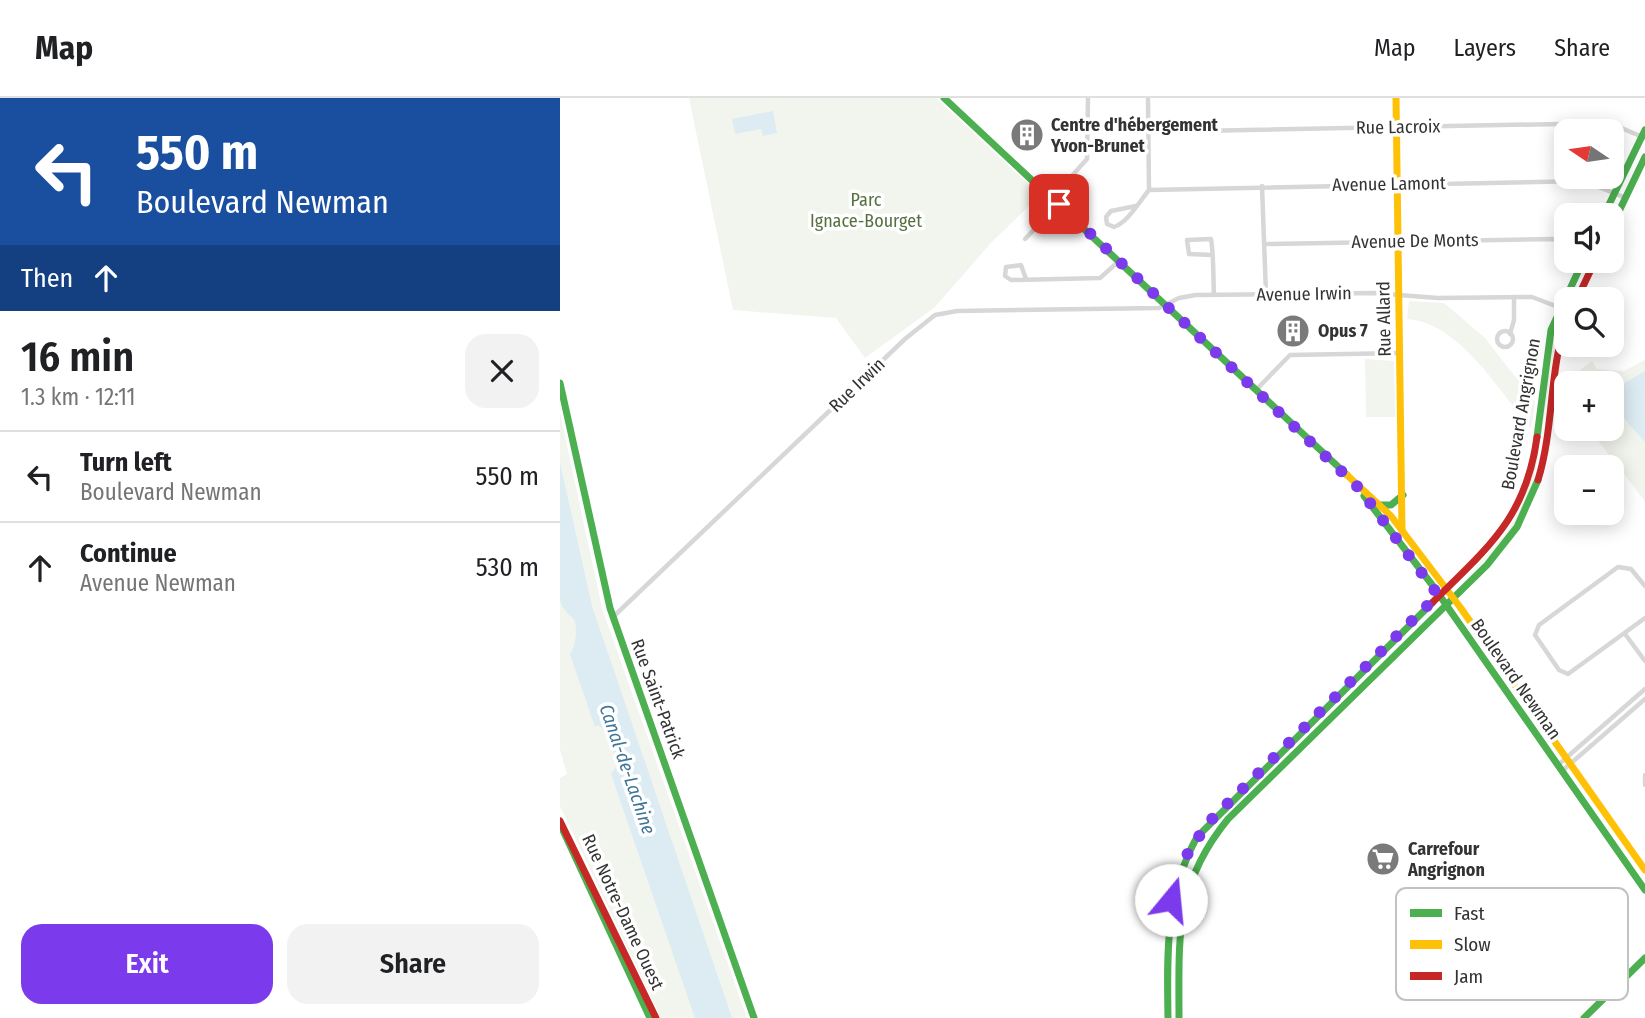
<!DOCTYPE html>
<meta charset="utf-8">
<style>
:root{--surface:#fff;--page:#f2f2f2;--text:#202124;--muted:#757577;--line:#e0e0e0;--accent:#7c3aed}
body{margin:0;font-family:"Fira Sans Condensed",sans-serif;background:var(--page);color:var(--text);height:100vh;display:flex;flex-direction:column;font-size:26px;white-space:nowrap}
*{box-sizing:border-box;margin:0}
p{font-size:23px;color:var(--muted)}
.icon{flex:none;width:38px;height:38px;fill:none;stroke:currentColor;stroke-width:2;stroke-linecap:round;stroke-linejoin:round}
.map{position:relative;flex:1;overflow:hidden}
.side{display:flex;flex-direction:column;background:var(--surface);width:560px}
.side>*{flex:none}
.guide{background:#1a4fa0;color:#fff;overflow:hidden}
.needle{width:46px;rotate:283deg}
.buttons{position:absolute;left:994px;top:21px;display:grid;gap:14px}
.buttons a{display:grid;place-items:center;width:70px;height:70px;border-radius:14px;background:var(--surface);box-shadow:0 4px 18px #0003;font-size:35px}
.pin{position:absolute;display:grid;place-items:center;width:60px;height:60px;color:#fff;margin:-30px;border-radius:14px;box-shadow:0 4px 10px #0006}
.me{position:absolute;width:77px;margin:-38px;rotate:17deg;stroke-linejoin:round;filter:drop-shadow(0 0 5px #0008)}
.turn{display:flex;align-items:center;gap:24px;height:147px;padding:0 21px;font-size:32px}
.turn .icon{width:91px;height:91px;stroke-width:2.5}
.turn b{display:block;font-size:49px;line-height:60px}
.then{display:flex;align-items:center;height:66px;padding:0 21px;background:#0003;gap:14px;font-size:26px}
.round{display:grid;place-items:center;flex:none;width:74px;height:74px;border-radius:21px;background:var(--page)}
.summary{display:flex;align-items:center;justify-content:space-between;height:119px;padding:0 21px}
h1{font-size:42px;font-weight:600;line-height:52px}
.primary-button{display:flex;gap:14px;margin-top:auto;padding:14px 21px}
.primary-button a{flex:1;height:80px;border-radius:21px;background:var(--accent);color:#fff;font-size:28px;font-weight:600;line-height:80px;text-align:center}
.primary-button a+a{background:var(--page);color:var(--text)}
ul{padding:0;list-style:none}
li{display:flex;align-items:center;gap:21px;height:91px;padding:0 21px;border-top:2px solid var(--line)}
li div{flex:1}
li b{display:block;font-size:26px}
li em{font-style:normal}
header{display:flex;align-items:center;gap:42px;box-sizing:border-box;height:98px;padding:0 35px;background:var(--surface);border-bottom:2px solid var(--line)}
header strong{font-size:33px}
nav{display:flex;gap:38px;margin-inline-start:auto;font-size:24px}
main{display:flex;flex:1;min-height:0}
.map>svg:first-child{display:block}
.green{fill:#f1f5ed}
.water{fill:#ddebf3}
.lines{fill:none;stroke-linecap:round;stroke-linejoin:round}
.street{stroke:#d7d7d7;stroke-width:4.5}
.fast{stroke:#4caf50;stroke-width:7}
.slow{stroke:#ffc107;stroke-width:7}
.jam{stroke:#c62828;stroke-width:7}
.route{stroke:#7c3aed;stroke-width:12;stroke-dasharray:0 21.6}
.labels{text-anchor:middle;stroke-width:7;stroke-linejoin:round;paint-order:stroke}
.poi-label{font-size:18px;font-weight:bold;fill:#333;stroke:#fff;text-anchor:start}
.street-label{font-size:18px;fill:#333;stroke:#fff}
.park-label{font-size:18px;fill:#56703f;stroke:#fff}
.water-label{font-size:19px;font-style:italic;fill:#3f7597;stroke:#fff}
.key{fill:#fff;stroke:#c2c2c2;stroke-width:2}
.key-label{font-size:19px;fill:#333}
</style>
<header>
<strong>Map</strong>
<nav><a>Map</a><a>Layers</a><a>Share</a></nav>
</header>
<main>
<section class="side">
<div class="guide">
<div class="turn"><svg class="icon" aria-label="left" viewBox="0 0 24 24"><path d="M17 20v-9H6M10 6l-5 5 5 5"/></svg><div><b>550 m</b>Boulevard Newman</div></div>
<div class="then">Then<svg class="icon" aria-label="ahead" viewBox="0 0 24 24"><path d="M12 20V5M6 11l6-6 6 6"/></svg></div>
</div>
<div class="summary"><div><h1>16 min</h1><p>1.3 km · 12:11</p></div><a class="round"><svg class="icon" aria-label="close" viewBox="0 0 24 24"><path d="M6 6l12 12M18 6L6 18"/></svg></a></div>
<ul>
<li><svg class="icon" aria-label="left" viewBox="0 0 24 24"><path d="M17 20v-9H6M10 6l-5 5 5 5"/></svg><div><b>Turn left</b><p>Boulevard Newman</p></div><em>550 m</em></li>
<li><svg class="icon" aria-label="ahead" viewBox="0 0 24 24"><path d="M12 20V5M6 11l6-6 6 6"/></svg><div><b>Continue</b><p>Avenue Newman</p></div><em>530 m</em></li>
</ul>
<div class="primary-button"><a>Exit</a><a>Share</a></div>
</section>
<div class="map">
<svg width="1085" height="920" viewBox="0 0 1085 920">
<rect width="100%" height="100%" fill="#fff"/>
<!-- green -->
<g class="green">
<path d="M 129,0 L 376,0 L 480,97 L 430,146 L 375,209 L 305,260 L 276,220 L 173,212 Z"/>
<path d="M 849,203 L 884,205 L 925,240 L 975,304 L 971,331 C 940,294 899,224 847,221 Z"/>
<path d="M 1000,221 L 1004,223 L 995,248 L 973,389 L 959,421 L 947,440 L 897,491 L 947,434 L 965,401 L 984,314 L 992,243 Z"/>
<path d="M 805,261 L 834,263 L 835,319 L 806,319 Z"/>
<path d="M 1085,262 L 1085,403 L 1029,331 L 1052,331 L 1052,285 L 1010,285 L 1016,275 L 1032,263 L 1037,271 L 1064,273 Z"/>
<path d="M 0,315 L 42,510 L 187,920 L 101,920 L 0,708 L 0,680 L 7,676 L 0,652 Z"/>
</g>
<!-- water -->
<g class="water">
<path d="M 213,13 L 217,35 L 203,38 L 201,31 L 175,36 L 172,21 Z"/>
<path d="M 1085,273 L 1085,344 L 1063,319 L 1057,301 L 1063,286 Z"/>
<path d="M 0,365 L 32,508 L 172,920 L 135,920 L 51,676 L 57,668 C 55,652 51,637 38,627 L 35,629 L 10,556 C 16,549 17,532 15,524 C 12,516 3,515 0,502 Z"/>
</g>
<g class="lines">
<!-- street -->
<g class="street">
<path d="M 588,34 L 1049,25 L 1085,40"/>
<path d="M 702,88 L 706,196"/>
<path d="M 589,92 L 1024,83 L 1066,100"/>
<path d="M 492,100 L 527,61 L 528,0"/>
<path d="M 576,108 L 551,113 L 546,119 L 547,126 L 554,129 C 568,124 579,104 589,92 L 588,0"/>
<path d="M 465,141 L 498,107"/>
<path d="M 704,146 L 992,141 L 1006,144"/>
<path d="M 652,157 L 629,156 L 627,142 L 651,141 C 654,159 653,179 654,197"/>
<path d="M 466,181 L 461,167 L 446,169 L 445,178 L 451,182 L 540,180 L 558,164"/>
<circle cx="945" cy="241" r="8"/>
<path d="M 950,236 L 954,222 L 954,199"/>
<path d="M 696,292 L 730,257 L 841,255"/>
<path d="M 1085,488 L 1071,471 L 1058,469 L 979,527 L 975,537 L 999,572 L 1008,576 L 1085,520"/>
<path d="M 53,519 L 345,241 L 375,217 L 397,213 L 599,210 L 619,200 L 636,197 L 813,195 L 878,200 L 972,199 L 1006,212"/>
<path d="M 1065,536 L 1085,563"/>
<path d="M 998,667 L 1085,591"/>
<path d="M 1002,673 L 1085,601"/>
<path d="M 1085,677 L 1085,687"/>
</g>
<!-- fast -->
<g class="fast">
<path d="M 384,0 L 787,377"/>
<path d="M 1044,117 L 1085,32"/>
<path d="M 1052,128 L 1085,59"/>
<path d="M 0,285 L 50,510 L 194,920"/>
<path d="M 977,339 L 991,232 L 1023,163"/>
<path d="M 804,398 L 873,488 L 1085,792"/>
<path d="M 820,407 L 831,407 L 843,397"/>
<path d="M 1,728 L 90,920"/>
<path d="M 608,920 C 607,856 605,797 637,739 L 872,505"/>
<path d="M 619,920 C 619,839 614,787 668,721 L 927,467 L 957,429 L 978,382"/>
<path d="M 1024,920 L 1085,860"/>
</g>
<!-- slow -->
<g class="slow">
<path d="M 836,0 L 842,432"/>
<path d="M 787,377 L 831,418 L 900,509 L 1085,772"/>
</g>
<!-- jam -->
<g class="jam">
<path d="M 1017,201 L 1035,163"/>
<path d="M 978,382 C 994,330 989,274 1006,223"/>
<path d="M 872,505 C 927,450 966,421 977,339"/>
<path d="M 0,723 L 96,920"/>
</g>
</g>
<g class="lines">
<!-- route -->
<path class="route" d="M 499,106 L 799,390 L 878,497 L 647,726 L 625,760 L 611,802"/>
</g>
<!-- icons -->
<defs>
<symbol id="building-disc" viewBox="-11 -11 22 22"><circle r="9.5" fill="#7a7a7a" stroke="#fff"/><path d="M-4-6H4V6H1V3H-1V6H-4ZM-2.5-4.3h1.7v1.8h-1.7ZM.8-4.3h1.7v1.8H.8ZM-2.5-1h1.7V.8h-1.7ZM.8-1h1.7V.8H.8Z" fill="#fff"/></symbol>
<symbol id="supermarket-disc" viewBox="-11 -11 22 22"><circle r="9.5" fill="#7a7a7a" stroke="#fff"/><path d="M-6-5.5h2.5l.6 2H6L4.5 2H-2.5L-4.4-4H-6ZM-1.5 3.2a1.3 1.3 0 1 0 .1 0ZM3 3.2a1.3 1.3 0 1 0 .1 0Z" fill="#fff"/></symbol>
</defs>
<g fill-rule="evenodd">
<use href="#building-disc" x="448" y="18" width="38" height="38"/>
<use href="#building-disc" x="714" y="214" width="38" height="38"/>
<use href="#supermarket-disc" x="804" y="742" width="38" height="38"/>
</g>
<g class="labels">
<!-- poi labels -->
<g class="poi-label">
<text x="491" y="33">Centre d'hébergement<tspan x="491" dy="21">Yvon-Brunet</tspan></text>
<text x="758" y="239">Opus 7</text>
<text x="848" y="757">Carrefour<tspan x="848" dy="21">Angrignon</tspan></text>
</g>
<!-- street labels -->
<g class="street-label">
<text transform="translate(838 29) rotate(-1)" y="6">Rue Lacroix</text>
<text transform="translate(829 86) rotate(-1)" y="6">Avenue Lamont</text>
<text transform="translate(855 143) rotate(-1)" y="6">Avenue De Monts</text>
<text transform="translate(744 196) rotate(-1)" y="6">Avenue Irwin</text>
<text transform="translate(824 221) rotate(-91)" y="6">Rue Allard</text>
<text transform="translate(297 287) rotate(-44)" y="6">Rue Irwin</text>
<text transform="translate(961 316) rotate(-80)" y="6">Boulevard Angrignon</text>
<text transform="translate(956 581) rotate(55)" y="6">Boulevard Newman</text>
<text transform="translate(98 601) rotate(70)" y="6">Rue Saint-Patrick</text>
<text transform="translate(63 814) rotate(65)" y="6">Rue Notre-Dame Ouest</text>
</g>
<!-- park labels -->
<g class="park-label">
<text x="306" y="108">Parc<tspan x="306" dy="21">Ignace-Bourget</tspan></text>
</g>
<!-- water labels -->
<g class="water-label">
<text transform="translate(68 671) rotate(71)" y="7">Canal-de-Lachine</text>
</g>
</g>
<!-- legend -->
<rect x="836" y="790" width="232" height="112" rx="10" class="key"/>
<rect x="850" y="811" width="32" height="8" fill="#4caf50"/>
<rect x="850" y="842" width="32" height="9" fill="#ffc107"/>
<rect x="850" y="874" width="32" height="8" fill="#c62828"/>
<g class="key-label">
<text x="894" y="822">Fast</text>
<text x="894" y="853">Slow</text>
<text x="894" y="885">Jam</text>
</g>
</svg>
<div class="buttons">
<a><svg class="needle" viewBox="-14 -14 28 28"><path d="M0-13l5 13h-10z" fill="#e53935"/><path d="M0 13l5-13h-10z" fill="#757577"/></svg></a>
<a><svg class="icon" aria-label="sound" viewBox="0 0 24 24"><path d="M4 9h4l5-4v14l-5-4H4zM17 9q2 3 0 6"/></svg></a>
<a><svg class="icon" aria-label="search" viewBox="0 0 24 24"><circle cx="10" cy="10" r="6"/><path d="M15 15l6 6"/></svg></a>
<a>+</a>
<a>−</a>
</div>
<div class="pin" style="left:499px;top:106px;background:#d93025"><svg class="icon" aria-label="arrive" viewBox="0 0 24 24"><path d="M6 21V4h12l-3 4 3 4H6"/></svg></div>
<svg class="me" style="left:611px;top:802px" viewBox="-20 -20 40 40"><circle r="19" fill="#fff"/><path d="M0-13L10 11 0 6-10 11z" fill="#7c3aed"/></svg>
</div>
</main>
